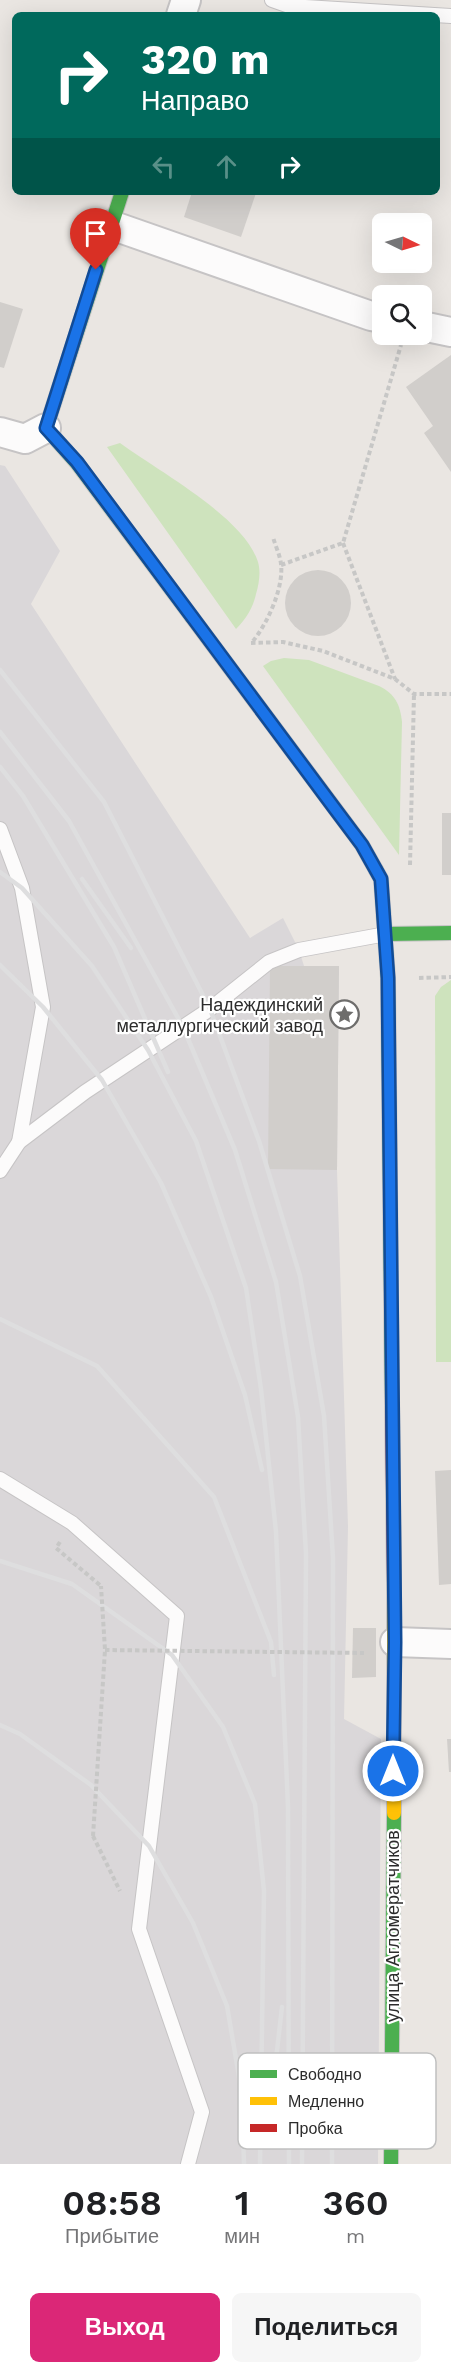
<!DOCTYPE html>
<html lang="ru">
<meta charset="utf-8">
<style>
:root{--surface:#fff;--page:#f6f6f6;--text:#202124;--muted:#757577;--accent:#db2777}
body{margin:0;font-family:"Work Sans",sans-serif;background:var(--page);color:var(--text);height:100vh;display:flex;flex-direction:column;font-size:22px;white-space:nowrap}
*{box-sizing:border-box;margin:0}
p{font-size:20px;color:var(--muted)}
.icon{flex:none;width:33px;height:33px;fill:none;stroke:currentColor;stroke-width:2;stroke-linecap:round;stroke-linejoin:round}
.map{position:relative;height:2164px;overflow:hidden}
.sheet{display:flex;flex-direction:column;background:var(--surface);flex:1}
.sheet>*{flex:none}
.top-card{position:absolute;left:12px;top:12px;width:428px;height:183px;border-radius:9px;box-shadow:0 6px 24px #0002;background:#00695c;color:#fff;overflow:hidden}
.needle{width:39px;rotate:95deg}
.tools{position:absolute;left:372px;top:213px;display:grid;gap:12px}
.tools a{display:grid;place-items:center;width:60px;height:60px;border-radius:9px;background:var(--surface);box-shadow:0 6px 24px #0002;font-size:30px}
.pin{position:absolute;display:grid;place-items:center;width:51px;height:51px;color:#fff;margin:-62px -26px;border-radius:50% 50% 50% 0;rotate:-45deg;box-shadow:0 0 6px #0007}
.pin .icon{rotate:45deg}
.me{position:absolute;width:66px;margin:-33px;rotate:0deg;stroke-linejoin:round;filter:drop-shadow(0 0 4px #0008)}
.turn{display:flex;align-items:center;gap:21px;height:126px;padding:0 30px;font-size:27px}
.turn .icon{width:78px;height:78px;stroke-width:2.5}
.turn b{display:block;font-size:42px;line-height:51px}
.lanes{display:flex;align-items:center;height:57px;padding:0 30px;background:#0003;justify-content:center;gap:30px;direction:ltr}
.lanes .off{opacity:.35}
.eta{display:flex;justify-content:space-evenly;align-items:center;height:102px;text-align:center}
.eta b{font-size:36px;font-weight:600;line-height:42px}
.action{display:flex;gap:12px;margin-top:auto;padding:12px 30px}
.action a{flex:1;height:69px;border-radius:9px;background:var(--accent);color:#fff;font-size:24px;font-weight:600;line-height:69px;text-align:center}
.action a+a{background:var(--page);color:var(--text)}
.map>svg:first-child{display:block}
.industrial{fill:#dad7d9}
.green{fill:#cee3bd}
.building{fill:#d1cecb}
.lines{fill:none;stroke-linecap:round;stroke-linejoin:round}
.lane-casing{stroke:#c6c4c5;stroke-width:16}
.street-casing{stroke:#c6c4c5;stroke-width:32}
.fast-casing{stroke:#c6c4c5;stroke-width:16}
.slow-casing{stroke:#c6c4c5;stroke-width:16}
.jam-casing{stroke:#c6c4c5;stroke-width:16}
.path{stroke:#c7c7c6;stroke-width:4;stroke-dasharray:4.5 3;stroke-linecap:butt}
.lane{stroke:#fcfbfb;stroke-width:14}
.street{stroke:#fcfbfb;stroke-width:28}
.fast{stroke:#4caf50;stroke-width:14}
.slow{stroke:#ffc107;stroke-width:14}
.jam{stroke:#c62828;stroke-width:14}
.rail{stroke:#dededf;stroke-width:4.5}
.path-bridge{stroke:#c7c7c6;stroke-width:4;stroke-dasharray:4.5 3;stroke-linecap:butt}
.route-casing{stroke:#114b97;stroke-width:15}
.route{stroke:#1a73e8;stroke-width:10}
.labels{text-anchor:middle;stroke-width:4.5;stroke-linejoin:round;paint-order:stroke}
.poi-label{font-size:18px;fill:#2c2c2c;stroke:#fff;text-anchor:end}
.street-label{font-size:18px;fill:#2c2c2c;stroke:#fff}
.key{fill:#fff;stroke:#c0c0c0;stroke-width:1.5}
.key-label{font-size:16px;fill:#2c2c2c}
</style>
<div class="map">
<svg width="451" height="2164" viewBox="0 0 451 2164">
<rect width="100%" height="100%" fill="#eae6e2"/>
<!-- industrial -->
<path class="industrial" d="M 0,465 L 5,466 L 60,551 L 31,604 L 250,938 L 283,918 L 299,950 L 304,966 L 339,966 L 337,1170 L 348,1527 L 344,1719 L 381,1739 L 378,2164 L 0,2164 Z"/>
<!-- green -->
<g class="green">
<path d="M 120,443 C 158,471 244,517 258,562 C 261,572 259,584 256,594 C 253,608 246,619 236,629 L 107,447 Z"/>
<path d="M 284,658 L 309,660 L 379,686 C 395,694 400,704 402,722 L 399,855 L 263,666 L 271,661 Z"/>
<path d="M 451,980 L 451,1362 L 436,1362 L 435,996 L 441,987 Z"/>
</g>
<!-- building -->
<g class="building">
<path d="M 192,192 L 256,193 L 241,237 L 184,217 Z"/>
<path d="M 0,302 L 23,309 L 4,368 L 0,367 Z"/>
<path d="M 451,355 L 451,472 L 424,433 L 433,426 L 406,387 Z"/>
<circle cx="318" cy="603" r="33"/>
<rect x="442" y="813" width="9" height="62"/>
<path d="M 270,966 L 339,966 L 337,1170 L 268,1169 Z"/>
<path d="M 451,1470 L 451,1584 L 439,1585 L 435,1471 Z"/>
<path d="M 353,1628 L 376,1628 L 376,1677 L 352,1678 Z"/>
<path d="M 447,1739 L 451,1739 L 451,1772 L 449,1772 Z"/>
</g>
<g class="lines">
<defs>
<g id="lane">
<path d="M 272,0 L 289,6 L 451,16"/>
<path d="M 0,829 L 22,888 L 43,1007 L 19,1142"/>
<path d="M 0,1171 L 19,1142 L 85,1092 L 210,1009 L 269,962 L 299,950 L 386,934"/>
<path d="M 0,1479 L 72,1523 L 177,1616 L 139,1929 L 202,2112 L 188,2164"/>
</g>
<g id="street">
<path d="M 181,15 L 186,0"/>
<path d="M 111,225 L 371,316 L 382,318"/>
<path d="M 422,326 L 451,332"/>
<path d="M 0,432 L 25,439 L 46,428"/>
<path d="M 395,1642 L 451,1644"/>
</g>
<g id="fast">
<path d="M 122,192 L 46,428 L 77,463 L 192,617"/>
<path d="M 376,870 L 381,879 L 388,978 L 392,1399"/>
<path d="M 386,934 L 451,933"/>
<path d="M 391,2164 L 394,1813"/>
</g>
<g id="slow">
<path d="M 192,617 L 362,845 L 376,870"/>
<path d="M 394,1813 L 394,1582"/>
</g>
<path id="jam" d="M 392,1399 L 394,1582"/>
</defs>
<!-- lane casing -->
<use href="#lane" class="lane-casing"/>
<!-- street casing -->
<use href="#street" class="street-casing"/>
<!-- fast casing -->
<use href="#fast" class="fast-casing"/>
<!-- slow casing -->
<use href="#slow" class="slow-casing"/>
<!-- jam casing -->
<use href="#jam" class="jam-casing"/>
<!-- path -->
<g class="path">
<path d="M 343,543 L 395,679"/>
<path d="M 281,565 L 343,543 L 401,345"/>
<path d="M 253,641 C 267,624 284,588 281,564 C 280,555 275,545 273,537"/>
<path d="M 251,643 L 283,642 L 323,651 L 395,679 L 414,694 L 451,694"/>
<path d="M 410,865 L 414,694"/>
<path d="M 419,978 L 451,977"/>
<path d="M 60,1542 L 56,1548 L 101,1586"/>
<path d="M 93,1836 L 120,1891"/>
</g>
<!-- lane -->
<use href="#lane" class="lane"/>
<!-- street -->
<use href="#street" class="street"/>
<!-- fast -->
<use href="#fast" class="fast"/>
<!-- slow -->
<use href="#slow" class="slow"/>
<!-- jam -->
<use href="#jam" class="jam"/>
<!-- rail -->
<g class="rail">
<path d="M 0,670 L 104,802 L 210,1009 L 259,1141 L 300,1276 L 324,1416 L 333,1558 L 332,2164"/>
<path d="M 0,732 L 69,821 L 183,1027 L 235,1150 L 276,1282 L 298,1417 L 306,1554 L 302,2164"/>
<path d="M 0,767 L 23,796 L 114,947 L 168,1072"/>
<path d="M 0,872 L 22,888 L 92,966 L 148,1050 L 196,1141 L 246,1288 L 261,1389 L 276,1532 L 288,1807 L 289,2164"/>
<path d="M 82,879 L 131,948"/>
<path d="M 0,965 L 43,1007 L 102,1080 L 161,1183 L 211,1297 L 245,1395 L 262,1470"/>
<path d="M 0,1319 L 97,1366 L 214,1497 L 271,1642 L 274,1675"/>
<path d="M 0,1561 L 72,1584 L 172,1655 L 223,1727 L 255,1804 L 264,1891 L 260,2164"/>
<path d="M 0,1725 L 20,1734 L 91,1785 L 149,1846 L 193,1923 L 227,2006 L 242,2094 L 244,2164"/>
<path d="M 268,2129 L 282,2007"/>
</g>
<!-- path-bridge -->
<g class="path-bridge">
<path d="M 105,1650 L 364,1653"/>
<path d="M 93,1836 L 105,1650 L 101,1586"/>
</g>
</g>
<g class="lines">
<defs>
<path id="route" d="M 96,270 L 46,428 L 77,462 L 335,809 L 362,845 L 381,879 L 388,978 L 395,1642 L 393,1771"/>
</defs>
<!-- route casing -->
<use href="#route" class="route-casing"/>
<!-- route -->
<use href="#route" class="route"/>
</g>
<!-- icons -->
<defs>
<symbol id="sight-ring" viewBox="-11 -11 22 22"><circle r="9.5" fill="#fff" stroke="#6e6d6c" stroke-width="1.5"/><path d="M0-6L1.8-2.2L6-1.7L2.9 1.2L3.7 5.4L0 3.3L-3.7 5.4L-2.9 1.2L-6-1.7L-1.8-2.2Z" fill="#6e6d6c"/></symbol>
</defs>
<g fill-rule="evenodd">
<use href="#sight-ring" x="328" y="998" width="33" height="33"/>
</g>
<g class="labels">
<!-- poi labels -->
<g class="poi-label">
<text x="323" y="1011">Надеждинский<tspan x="323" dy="21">металлургический завод</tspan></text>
</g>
<!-- street labels -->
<g class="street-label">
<text transform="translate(393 1926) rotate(-90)" y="6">улица Агломератчиков</text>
</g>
</g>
<!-- legend -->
<rect x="238" y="2053" width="198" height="96" rx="9" class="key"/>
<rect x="250" y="2070" width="27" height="8" fill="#4caf50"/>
<rect x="250" y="2097" width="27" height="8" fill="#ffc107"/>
<rect x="250" y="2124" width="27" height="8" fill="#c62828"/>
<g class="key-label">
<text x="288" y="2080">Свободно</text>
<text x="288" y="2107">Медленно</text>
<text x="288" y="2134">Пробка</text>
</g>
</svg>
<div class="tools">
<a><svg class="needle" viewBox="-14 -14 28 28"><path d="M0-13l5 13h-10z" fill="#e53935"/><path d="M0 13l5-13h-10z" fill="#757577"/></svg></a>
<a><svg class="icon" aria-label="search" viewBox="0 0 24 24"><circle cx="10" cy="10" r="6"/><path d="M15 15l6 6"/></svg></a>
</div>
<div class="pin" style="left:96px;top:270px;background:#d93025"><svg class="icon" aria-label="arrive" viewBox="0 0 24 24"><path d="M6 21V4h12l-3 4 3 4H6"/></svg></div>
<svg class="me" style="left:393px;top:1771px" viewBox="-20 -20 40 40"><circle r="17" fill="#1a73e8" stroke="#fff" stroke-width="3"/><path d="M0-11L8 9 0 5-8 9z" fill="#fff"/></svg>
<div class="top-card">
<div class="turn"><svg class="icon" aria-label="right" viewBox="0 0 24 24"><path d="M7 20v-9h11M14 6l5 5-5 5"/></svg><div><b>320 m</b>Направо</div></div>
<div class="lanes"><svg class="icon off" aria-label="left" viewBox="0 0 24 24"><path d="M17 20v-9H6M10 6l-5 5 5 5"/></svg><svg class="icon off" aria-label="ahead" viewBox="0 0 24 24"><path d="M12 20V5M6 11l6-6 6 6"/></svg><svg class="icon" aria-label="right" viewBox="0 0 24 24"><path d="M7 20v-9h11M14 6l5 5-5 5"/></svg></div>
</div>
</div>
<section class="sheet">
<div class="eta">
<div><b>08:58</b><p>Прибытие</p></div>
<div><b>1</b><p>мин</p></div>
<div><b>360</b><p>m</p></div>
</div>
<div class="action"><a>Выход</a><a>Поделиться</a></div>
</section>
